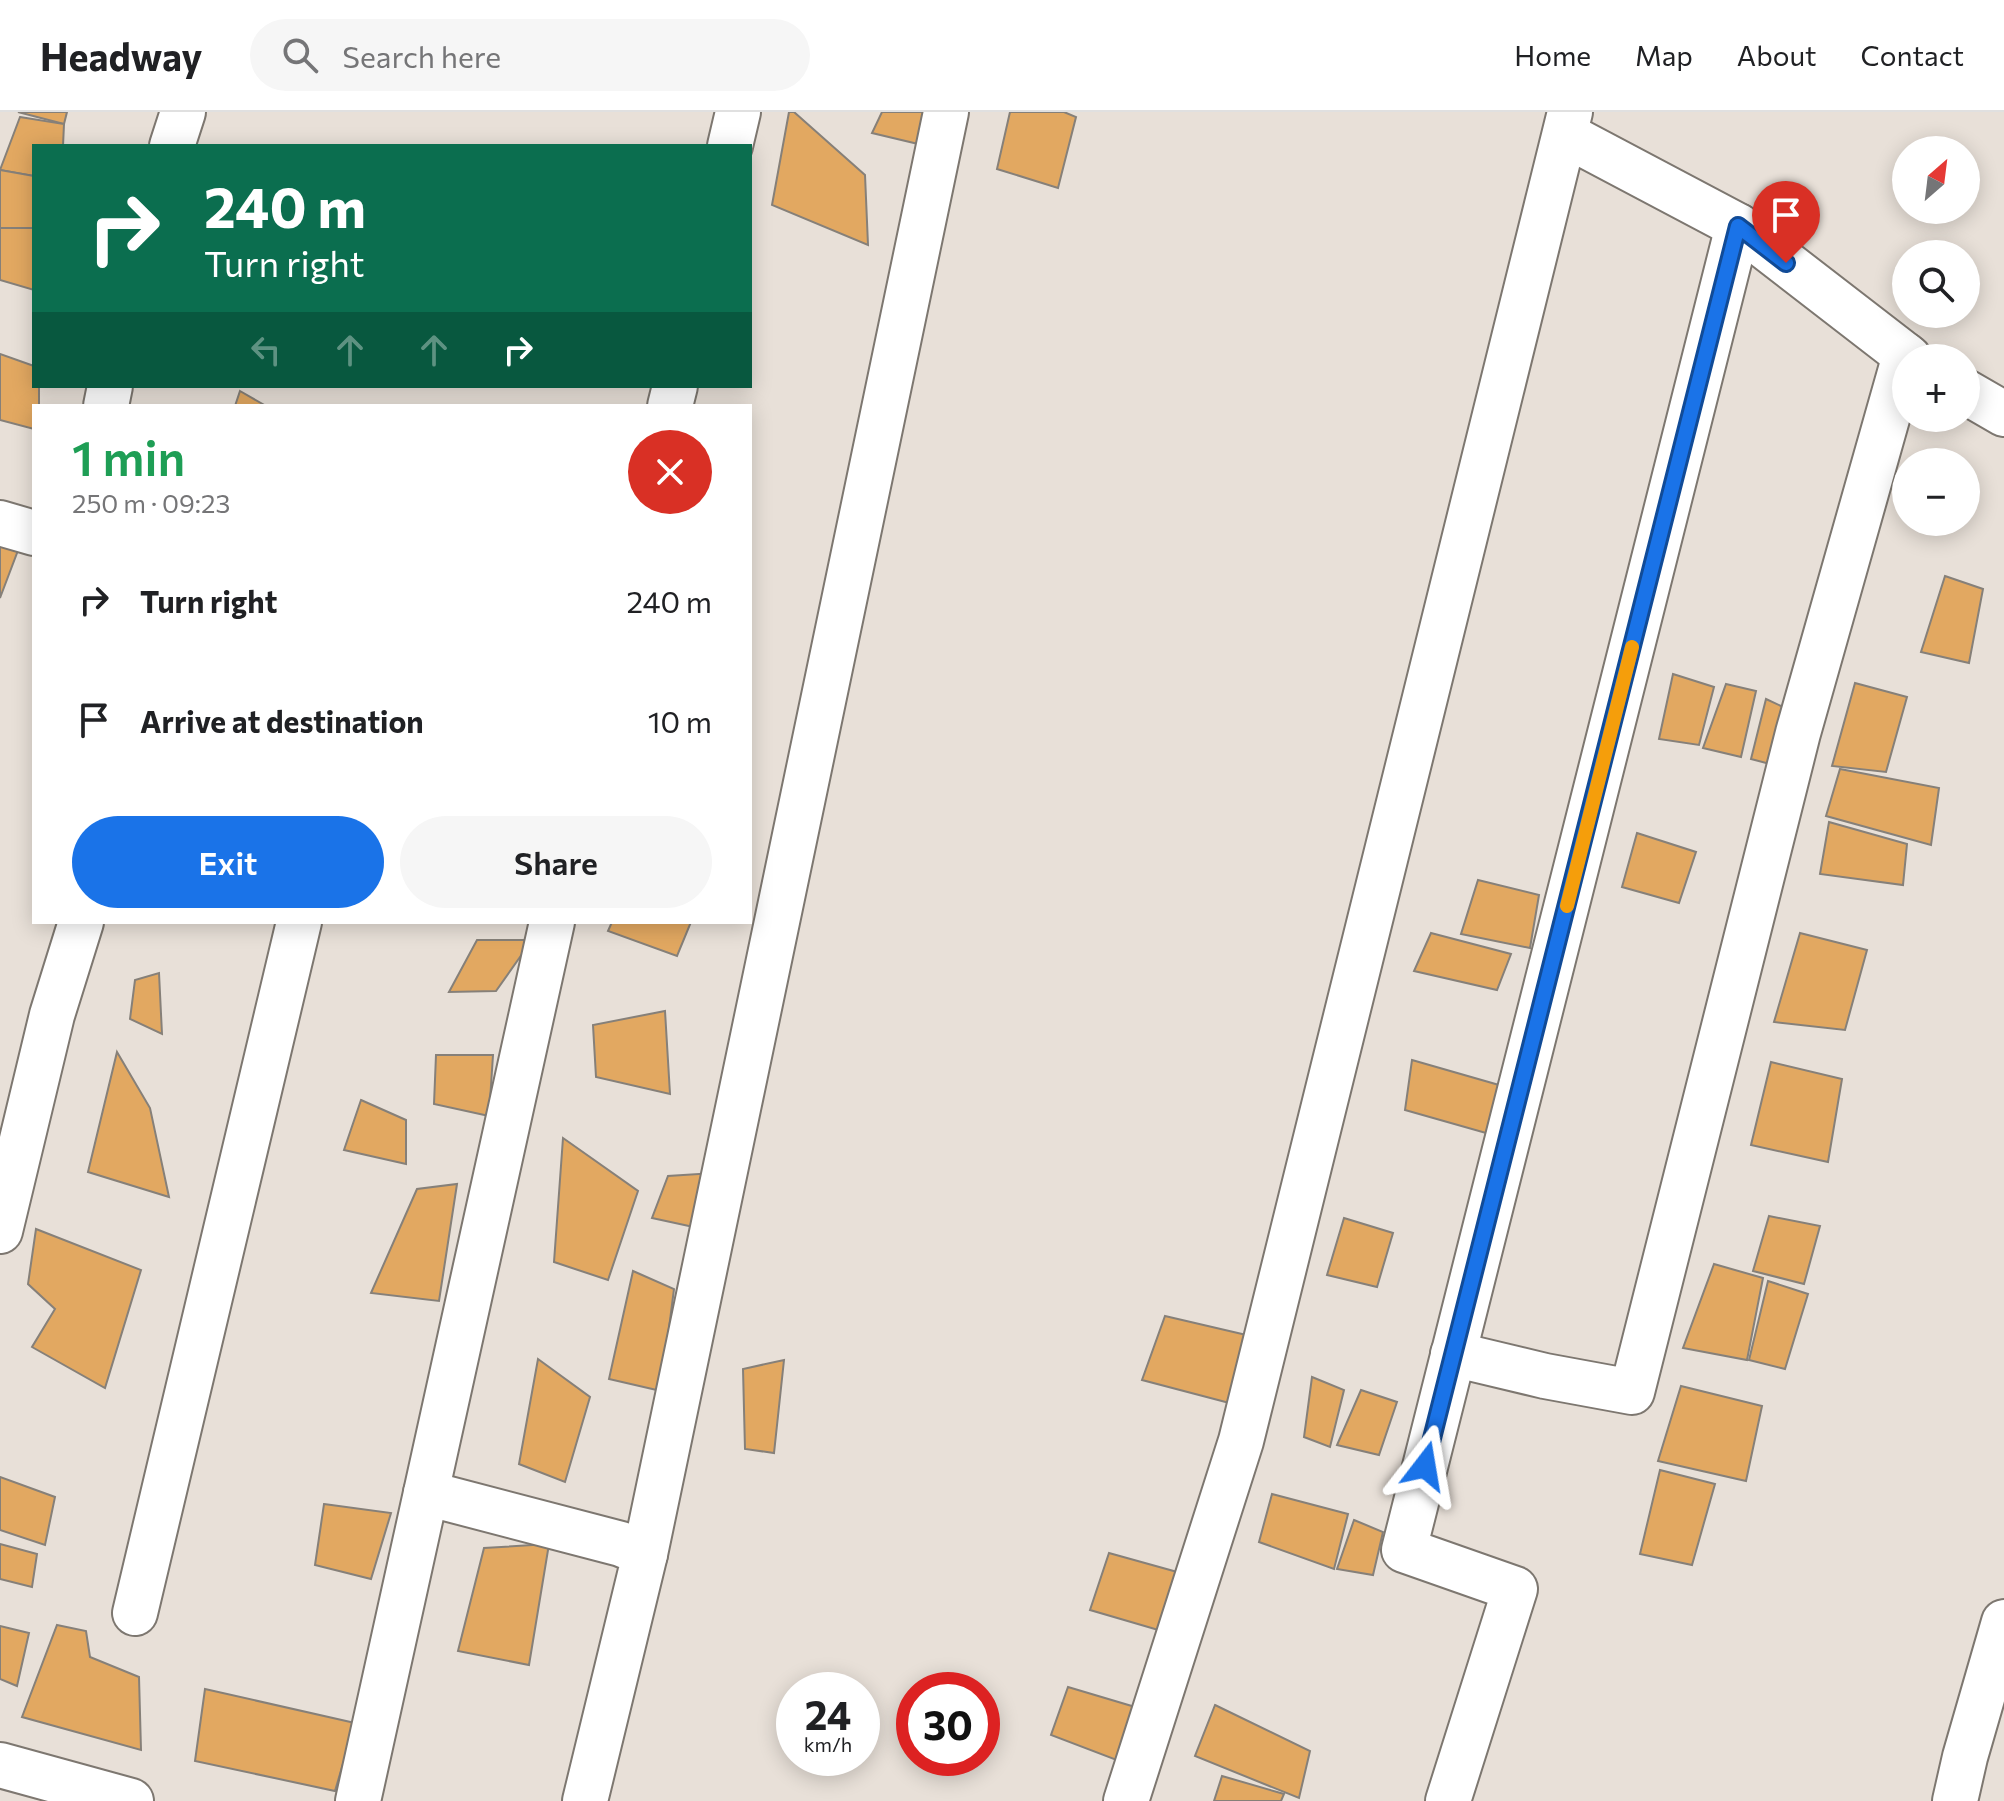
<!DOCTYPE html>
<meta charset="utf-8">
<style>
:root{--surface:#fff;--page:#f6f6f6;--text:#202124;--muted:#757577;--line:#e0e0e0;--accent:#1a73e8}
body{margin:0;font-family:Commissioner,sans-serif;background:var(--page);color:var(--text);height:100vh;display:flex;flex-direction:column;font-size:30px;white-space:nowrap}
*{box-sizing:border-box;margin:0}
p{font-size:26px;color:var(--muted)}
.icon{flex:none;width:44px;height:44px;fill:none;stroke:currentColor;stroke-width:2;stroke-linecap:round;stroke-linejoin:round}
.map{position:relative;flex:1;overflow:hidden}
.side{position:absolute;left:32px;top:292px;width:720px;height:520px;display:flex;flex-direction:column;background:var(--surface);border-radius:0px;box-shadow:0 4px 20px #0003}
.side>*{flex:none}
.banner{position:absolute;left:32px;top:32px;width:720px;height:244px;border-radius:0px;box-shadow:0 4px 20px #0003;background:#0b6e4f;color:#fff;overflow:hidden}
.needle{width:52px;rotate:28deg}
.tools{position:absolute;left:1892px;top:24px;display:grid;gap:16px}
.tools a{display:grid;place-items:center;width:88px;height:88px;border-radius:50%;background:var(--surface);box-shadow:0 4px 20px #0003;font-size:40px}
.speed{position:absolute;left:776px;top:1560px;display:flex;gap:16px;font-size:40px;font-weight:700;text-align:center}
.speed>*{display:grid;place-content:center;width:104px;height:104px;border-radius:50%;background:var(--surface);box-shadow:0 4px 20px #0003;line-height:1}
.speed small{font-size:20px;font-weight:400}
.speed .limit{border:12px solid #d22;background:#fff;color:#111}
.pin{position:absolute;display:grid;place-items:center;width:68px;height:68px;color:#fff;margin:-82px -34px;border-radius:50% 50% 50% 0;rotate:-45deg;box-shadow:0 0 8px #0007}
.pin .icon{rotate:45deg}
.me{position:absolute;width:88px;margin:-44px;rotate:14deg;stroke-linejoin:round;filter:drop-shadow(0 0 6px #0008)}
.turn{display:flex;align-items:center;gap:28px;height:168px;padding:0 40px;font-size:36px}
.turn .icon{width:104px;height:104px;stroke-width:2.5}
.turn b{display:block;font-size:56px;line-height:68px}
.lanes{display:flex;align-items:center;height:76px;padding:0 40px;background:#0003;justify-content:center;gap:40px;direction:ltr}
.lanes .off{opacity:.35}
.round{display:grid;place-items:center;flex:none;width:84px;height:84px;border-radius:42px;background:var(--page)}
.headline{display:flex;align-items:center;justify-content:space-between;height:136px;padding:0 40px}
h1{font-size:48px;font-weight:600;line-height:60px;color:#1e9e55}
.cta{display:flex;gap:16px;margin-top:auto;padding:16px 40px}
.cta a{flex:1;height:92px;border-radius:48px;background:var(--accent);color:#fff;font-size:32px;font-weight:600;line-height:92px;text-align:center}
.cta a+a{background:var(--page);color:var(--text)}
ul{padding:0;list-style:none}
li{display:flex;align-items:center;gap:24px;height:120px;padding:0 40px}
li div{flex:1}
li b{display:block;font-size:30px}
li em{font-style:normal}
header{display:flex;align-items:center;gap:48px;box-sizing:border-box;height:112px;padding:0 40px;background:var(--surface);border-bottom:2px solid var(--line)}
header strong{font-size:38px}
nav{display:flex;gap:44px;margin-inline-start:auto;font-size:28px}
.search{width:560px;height:72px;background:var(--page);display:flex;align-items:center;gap:20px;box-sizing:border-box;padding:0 28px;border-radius:44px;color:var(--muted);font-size:30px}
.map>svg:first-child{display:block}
.building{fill:#e2a861;stroke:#868079;stroke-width:2}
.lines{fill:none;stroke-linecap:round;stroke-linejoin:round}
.minor-casing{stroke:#7d7770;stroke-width:48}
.minor{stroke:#fff;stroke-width:44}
.route-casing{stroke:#114b97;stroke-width:20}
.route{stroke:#1a73e8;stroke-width:14}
.slow{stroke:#f59e0b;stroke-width:14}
</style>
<header>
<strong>Headway</strong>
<div class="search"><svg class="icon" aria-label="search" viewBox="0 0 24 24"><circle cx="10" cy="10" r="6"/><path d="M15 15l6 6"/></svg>Search here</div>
<nav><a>Home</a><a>Map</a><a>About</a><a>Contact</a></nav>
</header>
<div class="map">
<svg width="2004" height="1689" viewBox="0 0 2004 1689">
<rect width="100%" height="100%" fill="#e8e0d8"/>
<!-- building -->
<g class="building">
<path d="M 18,0 L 67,0 L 64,12 Z"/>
<path d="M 789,0 L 794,0 L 865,63 L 868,133 L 772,93 Z"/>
<path d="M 882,0 L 963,0 L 956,41 L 872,21 Z"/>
<path d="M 1010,0 L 1064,0 L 1076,5 L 1058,76 L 997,57 Z"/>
<path d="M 20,5 L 64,12 L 63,34 L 34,34 L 34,64 L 0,58 Z"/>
<path d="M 0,58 L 34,64 L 34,116 L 0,116 Z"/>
<path d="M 0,116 L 34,116 L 34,178 L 0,168 Z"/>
<path d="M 0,242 L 34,254 L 34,274 L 39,274 L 39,294 L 34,294 L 34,317 L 0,308 Z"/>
<path d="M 240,279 L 266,294 L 235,294 Z"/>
<path d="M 0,426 L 20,433 L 0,486 Z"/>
<path d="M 1945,464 L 1983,477 L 1969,551 L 1921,540 Z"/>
<path d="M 1673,562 L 1714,575 L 1699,633 L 1659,627 Z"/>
<path d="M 1855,571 L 1907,585 L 1886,660 L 1832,654 Z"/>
<path d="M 1726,572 L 1756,579 L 1741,645 L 1703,636 Z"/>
<path d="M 1766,587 L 1794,600 L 1789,657 L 1751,647 Z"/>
<path d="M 1840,657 L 1939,676 L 1931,733 L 1826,704 Z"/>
<path d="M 1829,710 L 1907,732 L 1903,773 L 1820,762 Z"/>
<path d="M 1637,721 L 1696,740 L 1679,791 L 1622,775 Z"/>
<path d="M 1478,768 L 1539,783 L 1530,836 L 1461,822 Z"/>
<path d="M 612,810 L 691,810 L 677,844 L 608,819 Z"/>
<path d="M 1431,821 L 1511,842 L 1497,878 L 1414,859 Z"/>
<path d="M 1800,821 L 1867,838 L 1845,918 L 1774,910 Z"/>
<path d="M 477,828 L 532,828 L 496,879 L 449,880 Z"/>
<path d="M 159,861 L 162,922 L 130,907 L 135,868 Z"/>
<path d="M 665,899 L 670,982 L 596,965 L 593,913 Z"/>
<path d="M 117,940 L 150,996 L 169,1085 L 88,1060 Z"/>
<path d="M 436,943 L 493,943 L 489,1004 L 434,992 Z"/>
<path d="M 1412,948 L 1499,973 L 1486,1021 L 1405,998 Z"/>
<path d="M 1771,950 L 1842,967 L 1828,1050 L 1751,1033 Z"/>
<path d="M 361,988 L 406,1008 L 406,1052 L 344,1038 Z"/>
<path d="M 563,1026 L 638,1079 L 608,1168 L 554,1150 Z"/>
<path d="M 714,1061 L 712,1119 L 652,1106 L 668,1064 Z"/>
<path d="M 457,1072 L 439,1189 L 371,1181 L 417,1077 Z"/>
<path d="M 1769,1104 L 1820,1114 L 1804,1172 L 1753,1159 Z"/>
<path d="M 1344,1106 L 1393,1121 L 1377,1175 L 1327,1163 Z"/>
<path d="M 36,1117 L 141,1158 L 105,1276 L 32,1235 L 55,1197 L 28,1172 Z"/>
<path d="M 1714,1152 L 1763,1166 L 1747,1248 L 1683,1236 Z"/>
<path d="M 633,1159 L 674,1177 L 661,1279 L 609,1267 Z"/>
<path d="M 1768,1169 L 1808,1182 L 1785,1257 L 1749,1248 Z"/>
<path d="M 1165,1204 L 1255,1225 L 1237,1293 L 1142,1268 Z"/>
<path d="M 538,1247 L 590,1285 L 565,1370 L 519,1352 Z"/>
<path d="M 784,1248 L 774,1341 L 745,1337 L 743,1257 Z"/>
<path d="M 1312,1265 L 1344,1278 L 1330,1335 L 1304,1325 Z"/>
<path d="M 1681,1274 L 1762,1294 L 1746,1369 L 1658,1349 Z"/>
<path d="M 1361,1278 L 1397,1290 L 1379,1343 L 1337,1333 Z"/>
<path d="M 1660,1358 L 1715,1372 L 1692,1453 L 1640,1442 Z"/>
<path d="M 0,1365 L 55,1385 L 45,1433 L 0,1418 Z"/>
<path d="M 1272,1382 L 1348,1402 L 1334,1457 L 1259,1430 Z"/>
<path d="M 324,1392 L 391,1401 L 371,1467 L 315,1453 Z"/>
<path d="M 1354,1408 L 1383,1420 L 1373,1463 L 1337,1457 Z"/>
<path d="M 0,1432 L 37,1442 L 32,1475 L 0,1467 Z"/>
<path d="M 549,1432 L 529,1553 L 458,1539 L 484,1436 Z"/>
<path d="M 1109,1441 L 1188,1463 L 1172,1522 L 1090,1498 Z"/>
<path d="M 57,1513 L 86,1519 L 90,1545 L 139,1565 L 141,1638 L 22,1605 Z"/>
<path d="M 0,1514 L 29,1521 L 17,1574 L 0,1567 Z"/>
<path d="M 1068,1575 L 1162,1603 L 1148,1660 L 1051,1623 Z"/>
<path d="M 205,1577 L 355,1611 L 335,1679 L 195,1649 Z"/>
<path d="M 1215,1593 L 1310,1639 L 1299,1686 L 1195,1644 Z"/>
<path d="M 1222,1664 L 1284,1682 L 1281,1689 L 1214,1689 Z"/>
</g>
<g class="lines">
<defs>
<g id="minor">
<path d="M 1566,23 L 1738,114 L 1905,243"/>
<path d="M 172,34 L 183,0"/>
<path d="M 730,34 L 738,0"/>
<path d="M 1966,280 L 2004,302"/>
<path d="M 106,294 L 110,274"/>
<path d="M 670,294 L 675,274"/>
<path d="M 0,411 L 34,421"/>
<path d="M 0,1119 L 52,903 L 81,810"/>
<path d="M 1453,1242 L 1545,1264 L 1632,1280 L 1798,621 L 1905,243 L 1909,246"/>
<path d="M 426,1381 L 621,1432 L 645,1442 L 585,1689"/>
<path d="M 645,1442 L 946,0"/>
<path d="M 135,1501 L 299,810"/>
<path d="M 0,1653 L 131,1689"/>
<path d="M 358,1689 L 552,810"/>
<path d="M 1126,1689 L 1241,1329 L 1570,0"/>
<path d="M 1448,1689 L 1515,1477 L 1404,1438 L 1738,114"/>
<path d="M 1955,1689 L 1965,1645 L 2004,1510"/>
</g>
</defs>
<!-- minor casing -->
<use href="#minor" class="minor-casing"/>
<!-- minor -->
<use href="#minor" class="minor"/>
</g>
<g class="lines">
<defs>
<path id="route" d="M 1425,1354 L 1738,114 L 1786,151"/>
</defs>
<!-- route casing -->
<use href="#route" class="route-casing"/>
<!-- route -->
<use href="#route" class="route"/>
<!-- slow -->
<path class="slow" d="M 1567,794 L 1632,535"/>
</g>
</svg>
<div class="tools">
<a><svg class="needle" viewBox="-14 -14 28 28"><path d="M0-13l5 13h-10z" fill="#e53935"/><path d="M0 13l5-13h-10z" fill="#757577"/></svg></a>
<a><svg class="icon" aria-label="search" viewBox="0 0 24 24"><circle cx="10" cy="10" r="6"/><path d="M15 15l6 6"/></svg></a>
<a>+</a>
<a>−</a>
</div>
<div class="speed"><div>24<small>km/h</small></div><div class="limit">30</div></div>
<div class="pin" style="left:1786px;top:151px;background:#d93025"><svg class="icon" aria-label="arrive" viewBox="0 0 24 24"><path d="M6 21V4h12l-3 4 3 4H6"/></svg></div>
<svg class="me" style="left:1425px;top:1354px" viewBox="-20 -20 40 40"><path d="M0-17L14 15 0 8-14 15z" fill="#1a73e8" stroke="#fff" stroke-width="4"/></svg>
<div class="banner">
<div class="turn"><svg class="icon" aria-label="right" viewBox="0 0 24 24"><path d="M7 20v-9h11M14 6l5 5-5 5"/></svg><div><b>240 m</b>Turn right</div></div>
<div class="lanes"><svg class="icon off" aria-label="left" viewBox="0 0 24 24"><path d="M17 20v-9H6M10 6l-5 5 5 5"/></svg><svg class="icon off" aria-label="ahead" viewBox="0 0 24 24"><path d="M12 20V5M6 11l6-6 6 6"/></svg><svg class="icon off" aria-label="ahead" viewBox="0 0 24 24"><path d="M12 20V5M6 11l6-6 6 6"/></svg><svg class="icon" aria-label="right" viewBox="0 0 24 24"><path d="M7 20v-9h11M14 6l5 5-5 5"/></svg></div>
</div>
<section class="side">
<div class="headline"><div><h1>1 min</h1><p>250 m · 09:23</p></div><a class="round" style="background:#d93025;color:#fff"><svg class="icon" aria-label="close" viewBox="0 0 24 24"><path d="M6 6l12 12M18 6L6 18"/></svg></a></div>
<ul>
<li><svg class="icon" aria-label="right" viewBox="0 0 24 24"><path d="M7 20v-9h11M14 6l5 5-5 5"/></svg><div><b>Turn right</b></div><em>240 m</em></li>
<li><svg class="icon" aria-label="arrive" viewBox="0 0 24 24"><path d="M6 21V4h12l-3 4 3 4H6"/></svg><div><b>Arrive at destination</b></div><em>10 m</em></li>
</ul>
<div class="cta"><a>Exit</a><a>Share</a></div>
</section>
</div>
